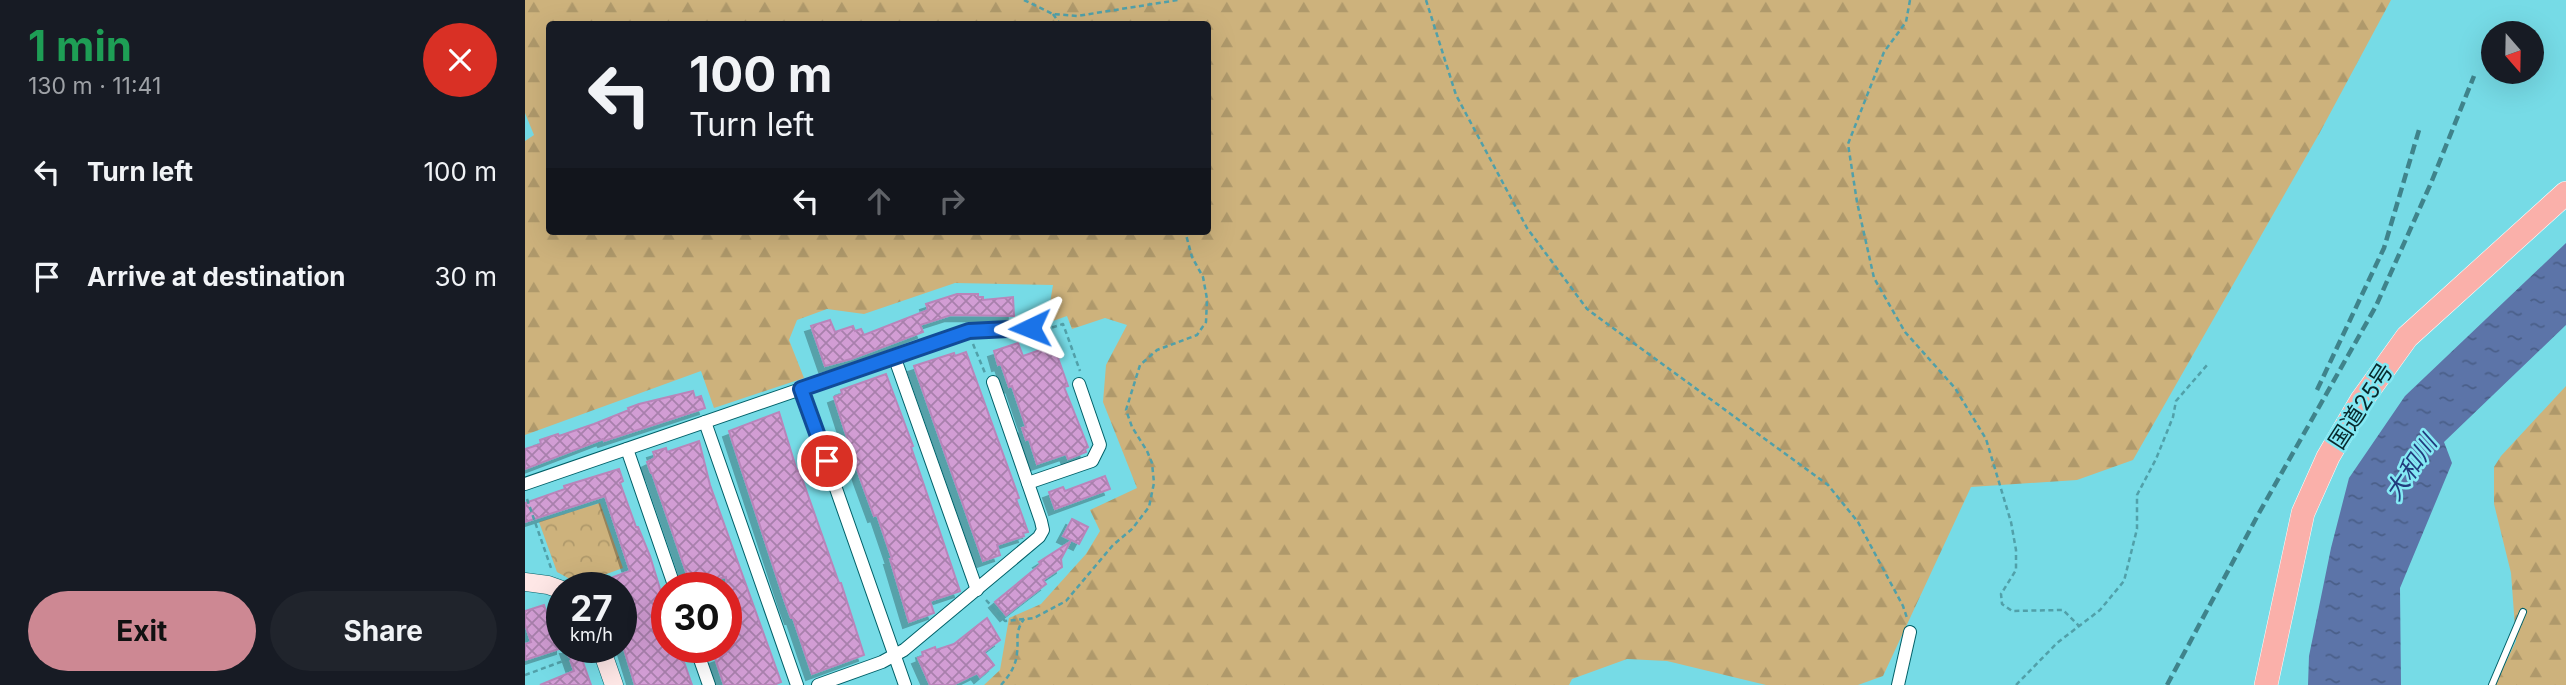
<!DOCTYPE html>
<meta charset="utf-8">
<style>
:root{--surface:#171b24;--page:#20242c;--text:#f1f3f6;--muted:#9ea1a6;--accent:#cd8893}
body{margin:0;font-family:Inter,"Noto Sans JP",sans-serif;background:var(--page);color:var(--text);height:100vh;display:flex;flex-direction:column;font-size:26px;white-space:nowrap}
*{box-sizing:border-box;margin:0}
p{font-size:23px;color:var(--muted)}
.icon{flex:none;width:38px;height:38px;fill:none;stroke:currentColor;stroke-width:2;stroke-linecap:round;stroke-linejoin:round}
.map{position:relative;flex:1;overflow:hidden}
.sheet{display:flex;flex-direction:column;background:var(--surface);width:525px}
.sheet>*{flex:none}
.top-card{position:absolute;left:21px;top:21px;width:665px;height:214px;border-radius:7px;box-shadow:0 7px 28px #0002;background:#171b24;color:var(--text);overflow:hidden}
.needle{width:46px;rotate:160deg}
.fabs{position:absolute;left:1956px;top:21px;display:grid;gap:14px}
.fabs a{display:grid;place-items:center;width:63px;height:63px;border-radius:50%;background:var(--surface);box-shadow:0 7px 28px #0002;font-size:35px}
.speed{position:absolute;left:21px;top:572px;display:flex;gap:14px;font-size:35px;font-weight:700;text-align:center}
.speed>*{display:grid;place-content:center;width:91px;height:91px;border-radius:50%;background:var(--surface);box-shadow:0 7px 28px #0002;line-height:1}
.speed small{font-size:18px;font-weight:400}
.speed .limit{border:10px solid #d22;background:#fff;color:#111}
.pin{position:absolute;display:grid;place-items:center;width:60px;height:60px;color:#fff;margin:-30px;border:4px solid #fff;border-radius:50%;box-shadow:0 2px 7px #0007}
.me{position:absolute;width:77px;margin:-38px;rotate:268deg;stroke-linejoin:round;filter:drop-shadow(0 0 5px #0008)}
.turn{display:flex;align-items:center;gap:24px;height:147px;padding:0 28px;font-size:32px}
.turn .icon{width:91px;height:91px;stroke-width:2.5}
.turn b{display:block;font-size:49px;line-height:60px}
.lanes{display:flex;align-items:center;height:66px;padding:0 28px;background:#0003;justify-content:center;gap:35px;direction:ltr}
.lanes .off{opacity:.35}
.round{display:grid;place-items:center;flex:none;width:74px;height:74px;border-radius:37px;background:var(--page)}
.headline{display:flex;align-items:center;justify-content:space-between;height:119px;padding:0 28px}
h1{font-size:42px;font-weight:700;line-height:52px;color:#1e9e55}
.button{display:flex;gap:14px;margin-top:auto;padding:14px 28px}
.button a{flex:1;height:80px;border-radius:42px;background:var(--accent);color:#111;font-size:28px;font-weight:700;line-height:80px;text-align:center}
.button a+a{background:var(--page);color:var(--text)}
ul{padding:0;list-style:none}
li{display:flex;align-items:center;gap:21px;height:105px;padding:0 28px}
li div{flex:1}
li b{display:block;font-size:26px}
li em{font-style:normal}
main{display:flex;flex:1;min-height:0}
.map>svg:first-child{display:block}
.forest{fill:url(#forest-firs);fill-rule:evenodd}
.park{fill:url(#park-crowns)}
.water{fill:url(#water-ripples)}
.building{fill:url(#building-cross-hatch);stroke:#b885ba;stroke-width:2;filter:url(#shadow)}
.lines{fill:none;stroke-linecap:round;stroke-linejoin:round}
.lane-casing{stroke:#006068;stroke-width:8}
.street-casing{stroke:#006068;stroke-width:14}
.secondary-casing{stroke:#006068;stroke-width:19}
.highway-casing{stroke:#fff;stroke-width:24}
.path{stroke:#51a0a9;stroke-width:2.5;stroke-dasharray:5 3.5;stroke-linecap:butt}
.lane{stroke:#fff;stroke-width:6}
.street{stroke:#fff;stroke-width:12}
.secondary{stroke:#fee7e6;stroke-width:18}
.highway{stroke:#fab0aa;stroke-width:23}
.rail{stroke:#3f838b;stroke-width:4.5;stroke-dasharray:10 5;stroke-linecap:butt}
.route-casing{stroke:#114b97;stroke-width:18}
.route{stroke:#1a73e8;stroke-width:12}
.labels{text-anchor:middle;stroke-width:5;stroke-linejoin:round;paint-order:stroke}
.street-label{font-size:23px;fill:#07292c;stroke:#84e9f4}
.water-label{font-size:24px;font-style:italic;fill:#223c7d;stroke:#84e9f4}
</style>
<main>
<section class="sheet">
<div class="headline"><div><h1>1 min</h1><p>130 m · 11:41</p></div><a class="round" style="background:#d93025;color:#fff"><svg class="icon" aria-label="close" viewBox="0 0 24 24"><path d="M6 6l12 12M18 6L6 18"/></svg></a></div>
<ul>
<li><svg class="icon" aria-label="left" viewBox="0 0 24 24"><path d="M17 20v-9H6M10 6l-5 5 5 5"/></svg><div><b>Turn left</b></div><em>100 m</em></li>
<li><svg class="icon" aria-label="arrive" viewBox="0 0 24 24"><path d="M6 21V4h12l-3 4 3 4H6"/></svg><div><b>Arrive at destination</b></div><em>30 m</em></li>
</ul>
<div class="button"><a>Exit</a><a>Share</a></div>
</section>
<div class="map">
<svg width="2041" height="685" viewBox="0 0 2041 685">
<defs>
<pattern id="forest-firs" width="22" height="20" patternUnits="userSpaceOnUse" patternTransform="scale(1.75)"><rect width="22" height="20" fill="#cdb27c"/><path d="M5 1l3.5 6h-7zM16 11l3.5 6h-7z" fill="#af996b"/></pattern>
<pattern id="park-crowns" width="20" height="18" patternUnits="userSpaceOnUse" patternTransform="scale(1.75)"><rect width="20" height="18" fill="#cdb27c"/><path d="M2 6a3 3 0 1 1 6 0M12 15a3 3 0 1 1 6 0" fill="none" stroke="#af996b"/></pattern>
<pattern id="water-ripples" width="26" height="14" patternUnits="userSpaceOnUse" patternTransform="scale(1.75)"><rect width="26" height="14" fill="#5c74a8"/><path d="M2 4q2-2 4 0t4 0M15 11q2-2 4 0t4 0" fill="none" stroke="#4a5f89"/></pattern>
<pattern id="building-cross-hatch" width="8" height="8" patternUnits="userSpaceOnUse" patternTransform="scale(1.75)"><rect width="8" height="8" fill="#d29dd4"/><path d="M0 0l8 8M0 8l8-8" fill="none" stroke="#a880ac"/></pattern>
<filter id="shadow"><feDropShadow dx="-6" dy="6" stdDeviation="0" flood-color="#0004"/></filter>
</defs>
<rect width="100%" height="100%" fill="#76dbe6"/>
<!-- forest -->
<g class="forest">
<path d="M 0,0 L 1866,0 L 1794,134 L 1608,460 L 1552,480 L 1446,487 L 1358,676 L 1333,685 L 1241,685 L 1142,661 L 1102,659 L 1047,679 L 1044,685 L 459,685 L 475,670 L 484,618 L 516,604 L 561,554 L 575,531 L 565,510 L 612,488 L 578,402 L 581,365 L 602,325 L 580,318 L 547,329 L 542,316 L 528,321 L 524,309 L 528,285 L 430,283 L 339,314 L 302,309 L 272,320 L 264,340 L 279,378 L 189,408 L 176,371 L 0,435 L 0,141 L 9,135 L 0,113 ZM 24,24 L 682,24 L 682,231 L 24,231 Z"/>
<path d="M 2041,386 L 2041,685 L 1970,685 L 1991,641 L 1986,573 L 1969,504 L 1969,467 L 1976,456 Z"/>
</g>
<!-- park -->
<path class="park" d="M 75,503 L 98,568 L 54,584 L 32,572 L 14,522 Z"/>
<!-- water -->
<path class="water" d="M 2041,243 L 2041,325 L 1919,442 L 1927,463 L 1875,588 L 1876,685 L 1783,685 L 1784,656 L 1806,548 L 1824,478 L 1880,396 Z"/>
<!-- building -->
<g class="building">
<path d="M 432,294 L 453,294 L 453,297 L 458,297 L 458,300 L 488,297 L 489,316 L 426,315 L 395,325 L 398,332 L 326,359 L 300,366 L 286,326 L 305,320 L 310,332 L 328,326 L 330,331 L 336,329 L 339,335 L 403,310 L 401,304 Z"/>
<path d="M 493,343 L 498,356 L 532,344 L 536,357 L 533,358 L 543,386 L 539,387 L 563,447 L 560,449 L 561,452 L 543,459 L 541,454 L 512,464 L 504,439 L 501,440 L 497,428 L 501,427 L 487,386 L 484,387 L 476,364 L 473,365 L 469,351 Z"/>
<path d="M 441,352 L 494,498 L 491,499 L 503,532 L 498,533 L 499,536 L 472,545 L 475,555 L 458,561 L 389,366 L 429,353 L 430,356 Z"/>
<path d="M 361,374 L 388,446 L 386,447 L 435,591 L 405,601 L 409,613 L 384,622 L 365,559 L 367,559 L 352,515 L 349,516 L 335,478 L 309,397 L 317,394 L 316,390 Z"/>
<path d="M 168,391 L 170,398 L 176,396 L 180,408 L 79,441 L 78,439 L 0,469 L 0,449 L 16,444 L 15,440 L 33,434 L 34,436 L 69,424 L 104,410 L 103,408 L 114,404 Z"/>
<path d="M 254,412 L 272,471 L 274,470 L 314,583 L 316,583 L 339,655 L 287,674 L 268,618 L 266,618 L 260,602 L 204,431 Z"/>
<path d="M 174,441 L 185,485 L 256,682 L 249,685 L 199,685 L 190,658 L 201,654 L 201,627 L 211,624 L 201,595 L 201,577 L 166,586 L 127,473 L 126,473 L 122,462 L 130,458 L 128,452 L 141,448 L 142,452 Z"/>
<path d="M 94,469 L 98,481 L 95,483 L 111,527 L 113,527 L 125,556 L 142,612 L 142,648 L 154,648 L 167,685 L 110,685 L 96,639 L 101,635 L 96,621 L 96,588 L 92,588 L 88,577 L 105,571 L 80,496 L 0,522 L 0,503 L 40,489 L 39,486 Z"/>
<path d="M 580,476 L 585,489 L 530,509 L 524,492 L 538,487 L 540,491 Z"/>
<path d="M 547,519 L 563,527 L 554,544 L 538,536 Z"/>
<path d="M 545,542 L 536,559 L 537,567 L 518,580 L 521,584 L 481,615 L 470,602 L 516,564 L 514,562 Z"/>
<path d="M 19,605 L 29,635 L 37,632 L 37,648 L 0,660 L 0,644 L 6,642 L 0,624 L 0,611 Z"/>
<path d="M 462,618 L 475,640 L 459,652 L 469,665 L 455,677 L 452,673 L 428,685 L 405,685 L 393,658 L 398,656 L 397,652 L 410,647 L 411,650 L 429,644 Z"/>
<path d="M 41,648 L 53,648 L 66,685 L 15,685 L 49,671 Z"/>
</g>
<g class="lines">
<defs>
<path id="lane" d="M 1967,685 L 1998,612"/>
<g id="street">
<path d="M 369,356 L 452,590"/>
<path d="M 276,389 L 380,685"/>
<path d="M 180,422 L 272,685"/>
<path d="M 102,449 L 150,588"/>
<path d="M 503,483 L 567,461 L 575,445 L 554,384"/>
<path d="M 0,484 L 444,331 L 505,328"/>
<path d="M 171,648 L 184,685"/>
<path d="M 293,685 L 357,662 L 379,650 L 514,537 L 518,530 L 516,521 L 468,382"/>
<path d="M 1373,685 L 1385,632"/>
</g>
<g id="secondary">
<path d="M 0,582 L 23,585 L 37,590"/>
<path d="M 76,648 L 89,685"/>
</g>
<path id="highway" d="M 1741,685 L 1778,513 L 1803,457 L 1836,401 L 1882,337 L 2041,193"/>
</defs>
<!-- lane casing -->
<use href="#lane" class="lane-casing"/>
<!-- street casing -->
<use href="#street" class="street-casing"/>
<!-- secondary casing -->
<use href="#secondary" class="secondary-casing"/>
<!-- highway casing -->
<use href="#highway" class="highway-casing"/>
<!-- path -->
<g class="path">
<path d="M 499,0 L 528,14 L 552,16 L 653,0"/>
<path d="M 901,0 L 931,95 L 1002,228 L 1062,309 L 1303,485 L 1333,522 L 1378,606 L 1382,618"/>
<path d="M 1385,0 L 1381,22 L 1359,52 L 1323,144 L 1332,202 L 1349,278 L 1380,332 L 1430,388 L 1461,439 L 1486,522 L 1491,550 L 1491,570 L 1476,594 L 1477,604 L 1487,611 L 1538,610 L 1554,626"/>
<path d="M 528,14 L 535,24"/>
<path d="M 519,330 L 538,324 L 555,371"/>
<path d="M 448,344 L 460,373"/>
<path d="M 2,499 L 26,568"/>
<path d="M 461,600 L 480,621 L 509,618 L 541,601 L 588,545 L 607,529 L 624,507 L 629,483 L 627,463 L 622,451 L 607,427 L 601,410 L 615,365 L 632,350 L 672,335 L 681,322 L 682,299 L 678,277 L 667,257 L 660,231"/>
<path d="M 0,675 L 60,653"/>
<path d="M 476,685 C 484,676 491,666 492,653 C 494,639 489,633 499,619"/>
<path d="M 1491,685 L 1532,643 L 1575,610 L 1599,581 L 1612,529 L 1612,495 L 1631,459 L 1648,417 L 1651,401 L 1683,364"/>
</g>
<!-- lane -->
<use href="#lane" class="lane"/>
<!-- street -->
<use href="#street" class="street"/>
<!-- secondary -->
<use href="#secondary" class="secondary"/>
<!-- highway -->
<use href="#highway" class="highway"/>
<!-- rail -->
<g class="rail">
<path d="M 1792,390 L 1859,248 L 1894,130"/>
<path d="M 1642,685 L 1734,513 L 1851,306 L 1906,183 L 1949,76"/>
</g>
</g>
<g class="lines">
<defs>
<path id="route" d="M 302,461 L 276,389 L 444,331 L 505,328"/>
</defs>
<!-- route casing -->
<use href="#route" class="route-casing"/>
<!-- route -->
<use href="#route" class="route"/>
</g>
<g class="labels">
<!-- street labels -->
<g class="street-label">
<text transform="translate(1836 406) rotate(-57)" y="8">国道25号</text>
</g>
<!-- water labels -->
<g class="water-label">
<text transform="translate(1886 468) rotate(-56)" y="8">大和川</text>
</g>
</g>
</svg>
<div class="fabs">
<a><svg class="needle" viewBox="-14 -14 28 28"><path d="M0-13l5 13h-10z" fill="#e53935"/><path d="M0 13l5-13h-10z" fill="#9ea1a6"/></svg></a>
</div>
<div class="speed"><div>27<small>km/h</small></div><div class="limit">30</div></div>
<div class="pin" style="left:302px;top:461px;background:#d93025"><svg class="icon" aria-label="arrive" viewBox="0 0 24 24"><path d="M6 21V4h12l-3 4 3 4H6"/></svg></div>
<svg class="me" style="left:505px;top:328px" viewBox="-20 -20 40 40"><path d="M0-17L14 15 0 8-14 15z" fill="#1a73e8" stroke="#fff" stroke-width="4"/></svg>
<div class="top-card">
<div class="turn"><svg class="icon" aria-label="left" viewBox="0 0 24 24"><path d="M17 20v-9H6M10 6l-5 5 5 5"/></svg><div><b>100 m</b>Turn left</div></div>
<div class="lanes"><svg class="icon" aria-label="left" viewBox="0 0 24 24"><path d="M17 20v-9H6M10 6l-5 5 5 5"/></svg><svg class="icon off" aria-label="ahead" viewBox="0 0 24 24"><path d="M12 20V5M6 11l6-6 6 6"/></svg><svg class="icon off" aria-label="right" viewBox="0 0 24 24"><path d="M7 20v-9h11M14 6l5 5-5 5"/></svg></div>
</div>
</div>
</main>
